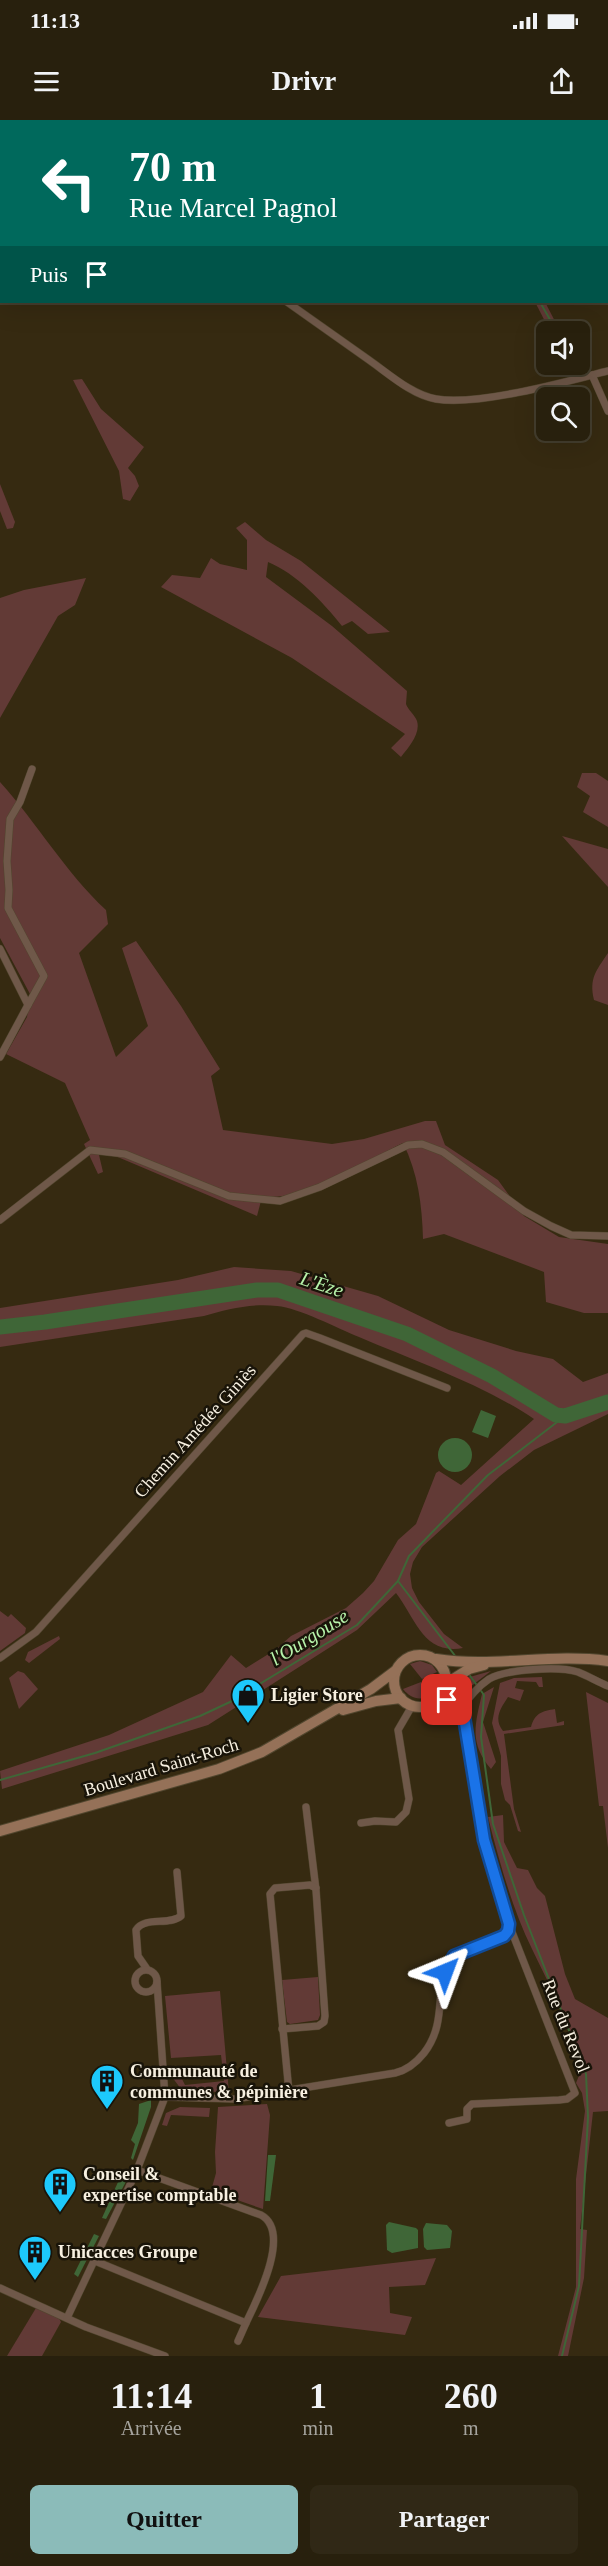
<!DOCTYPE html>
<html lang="fr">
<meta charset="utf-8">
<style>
:root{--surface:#28200d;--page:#302816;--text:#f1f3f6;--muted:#a5a39d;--line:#443e2e;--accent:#8bbbb9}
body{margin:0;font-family:Georgia,serif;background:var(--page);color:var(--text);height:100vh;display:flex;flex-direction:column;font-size:22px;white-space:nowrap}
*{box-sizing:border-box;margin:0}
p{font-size:20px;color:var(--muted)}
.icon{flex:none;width:33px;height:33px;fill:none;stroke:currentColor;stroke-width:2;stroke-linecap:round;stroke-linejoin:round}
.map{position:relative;height:2236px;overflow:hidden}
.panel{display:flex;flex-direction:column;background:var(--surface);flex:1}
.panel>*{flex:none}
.guide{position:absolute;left:0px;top:0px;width:609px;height:183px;box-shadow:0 6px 24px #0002,0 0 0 2px var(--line);background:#00695c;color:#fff;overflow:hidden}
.buttons{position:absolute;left:536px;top:201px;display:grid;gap:12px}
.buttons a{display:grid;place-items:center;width:54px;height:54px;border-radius:9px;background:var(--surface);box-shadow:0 6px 24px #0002,0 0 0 2px var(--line);font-size:30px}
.pin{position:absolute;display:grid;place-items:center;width:51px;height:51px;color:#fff;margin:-26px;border-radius:12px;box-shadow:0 3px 9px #0006}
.me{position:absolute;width:66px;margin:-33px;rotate:44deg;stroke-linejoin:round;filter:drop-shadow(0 0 4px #0008)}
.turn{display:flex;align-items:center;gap:21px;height:126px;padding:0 30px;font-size:27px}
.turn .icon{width:78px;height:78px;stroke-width:2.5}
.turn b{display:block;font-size:42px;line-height:51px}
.then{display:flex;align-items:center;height:57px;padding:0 30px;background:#0003;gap:12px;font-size:22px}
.eta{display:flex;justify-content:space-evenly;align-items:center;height:102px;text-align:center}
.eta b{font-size:36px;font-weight:700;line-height:42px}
.primary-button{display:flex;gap:12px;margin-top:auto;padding:12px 30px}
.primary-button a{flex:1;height:69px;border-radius:9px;background:var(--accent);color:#111;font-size:24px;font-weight:700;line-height:69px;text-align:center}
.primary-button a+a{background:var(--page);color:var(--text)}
.status{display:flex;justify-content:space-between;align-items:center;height:42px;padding:0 30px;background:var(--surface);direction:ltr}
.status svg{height:16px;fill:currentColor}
header{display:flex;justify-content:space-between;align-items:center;height:78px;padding:0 30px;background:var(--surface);font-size:27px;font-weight:700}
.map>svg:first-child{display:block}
.green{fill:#623a36}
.water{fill:#3f6637}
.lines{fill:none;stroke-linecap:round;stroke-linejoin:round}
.stream{stroke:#3f6637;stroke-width:2}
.river{stroke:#3f6637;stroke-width:15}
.minor-casing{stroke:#51462e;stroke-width:8}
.secondary-casing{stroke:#51462e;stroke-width:12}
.minor{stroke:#6f5849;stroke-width:7}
.secondary{stroke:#957158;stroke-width:10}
.route-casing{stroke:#114b97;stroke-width:15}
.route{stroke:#1a73e8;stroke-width:10}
.labels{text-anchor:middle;stroke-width:5;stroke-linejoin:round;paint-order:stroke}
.street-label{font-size:18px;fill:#f7f0e1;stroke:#191409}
.poi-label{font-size:18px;font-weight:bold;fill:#f7f0e1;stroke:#191409;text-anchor:start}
.water-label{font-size:20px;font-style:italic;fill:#b7f3aa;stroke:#191409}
</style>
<div class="status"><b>11:13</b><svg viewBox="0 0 49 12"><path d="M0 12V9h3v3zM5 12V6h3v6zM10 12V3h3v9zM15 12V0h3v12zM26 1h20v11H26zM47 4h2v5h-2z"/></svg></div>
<header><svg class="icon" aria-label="menu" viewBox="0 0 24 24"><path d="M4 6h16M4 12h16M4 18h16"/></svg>Drivr<svg class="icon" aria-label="share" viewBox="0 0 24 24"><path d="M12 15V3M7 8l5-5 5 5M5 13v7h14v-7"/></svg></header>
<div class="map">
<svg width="608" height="2236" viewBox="0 0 608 2236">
<rect width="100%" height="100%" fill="#362a11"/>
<!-- green -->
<g class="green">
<path d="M 535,182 L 545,182 L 560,211 L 550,211 Z"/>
<path d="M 82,259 L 101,289 L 144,327 L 128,348 L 135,356 L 139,366 L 130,381 L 123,379 L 119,351 L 73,260 Z"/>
<path d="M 0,364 L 15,402 L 13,408 L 7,409 L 0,391 Z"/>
<path d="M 245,402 L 266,420 L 301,441 L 390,512 L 368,514 L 352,501 L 342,506 C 322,481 297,454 268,442 L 266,457 L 332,506 L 407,571 L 406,584 C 408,590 415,595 417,601 C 421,614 408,628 401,637 L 391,628 L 405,614 L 292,538 L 161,467 L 172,455 L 200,458 L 211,438 L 220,444 L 247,450 L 247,420 L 236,408 Z"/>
<path d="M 86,458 L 75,485 L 58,496 L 0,598 L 0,478 L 24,470 Z"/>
<path d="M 582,653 L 596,653 L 608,661 L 608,707 L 583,692 L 590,676 L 577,667 Z"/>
<path d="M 0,662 C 37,703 66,753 106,790 L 108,804 L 79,833 L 116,937 L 148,906 L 122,828 L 136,821 L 181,886 L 220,949 L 211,956 L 223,1010 L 332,1024 L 364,1019 L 425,1001 L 436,1001 L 445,1025 L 498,1060 L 524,1096 L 559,1117 L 608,1124 L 608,1193 L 584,1193 L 546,1182 L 544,1152 L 444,1114 L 423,1119 C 422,1085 418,1053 403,1023 C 364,1042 305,1081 262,1077 L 257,1096 L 113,1035 L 99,1035 L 103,1052 L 98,1054 L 84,1024 L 90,1020 L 65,963 L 6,934 L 27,897 L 30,874 L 0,818 Z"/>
<path d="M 562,716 L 608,729 L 608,767 Z"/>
<path d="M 608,833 L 608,885 L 594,880 C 589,858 596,851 608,833 Z"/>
<path d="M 234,1147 L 291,1151 L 378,1176 L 449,1210 L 516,1231 L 553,1239 L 583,1262 L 608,1253 L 608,1294 L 534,1330 L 500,1356 L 422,1427 L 413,1442 L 410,1454 L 412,1468 L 419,1482 L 444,1514 L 463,1528 C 423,1535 416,1499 396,1473 L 357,1510 L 208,1605 L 2,1669 L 0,1651 L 109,1615 L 203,1572 L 231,1535 L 246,1548 L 275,1530 L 291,1516 L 346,1488 L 363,1473 L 374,1461 L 398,1420 L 416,1404 L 436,1353 L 439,1351 L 461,1365 L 534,1299 C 484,1265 415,1241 359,1217 C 337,1208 299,1188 277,1186 C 253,1183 227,1189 204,1196 L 0,1227 L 0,1188 L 178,1160 Z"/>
<path d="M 0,1491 L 8,1497 L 11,1494 L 26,1508 L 25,1513 L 0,1531 Z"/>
<path d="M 59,1516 L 60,1519 L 29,1543 L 25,1540 L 28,1532 Z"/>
<path d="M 420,1541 L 432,1545 L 437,1552 L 422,1559 L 410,1544 Z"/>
<path d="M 18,1551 L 24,1553 L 38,1569 L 19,1589 L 9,1558 Z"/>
<path d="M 491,1551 L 470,1567 L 461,1581 L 454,1580 L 453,1571 L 459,1560 Z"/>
<path d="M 542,1557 L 543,1567 L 539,1567 L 536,1562 L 517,1561 L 515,1568 L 524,1570 L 520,1581 L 508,1577 C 501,1588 493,1598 503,1611 L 531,1607 C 535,1593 542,1591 555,1589 L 557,1603 L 564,1601 L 564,1605 L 504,1614 L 514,1689 L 521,1712 L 518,1711 L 510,1685 L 505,1680 L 501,1664 L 501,1636 L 492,1603 L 500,1563 L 514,1558 Z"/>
<path d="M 421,1562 L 432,1575 C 420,1581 411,1579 403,1569 Z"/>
<path d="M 494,1567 L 483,1602 L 496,1642 L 491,1649 C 469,1623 475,1604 482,1574 Z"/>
<path d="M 586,1572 L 608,1583 L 608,1728 L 603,1686 L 599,1686 Z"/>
<path d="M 503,1695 L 504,1722 L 517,1748 L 528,1750 L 537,1768 L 545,1776 L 565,1854 L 575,1879 L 608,1898 L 608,1991 L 593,1992 L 580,2109 L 587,2110 L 584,2158 L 568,2236 L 558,2236 L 576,2167 L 576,2059 L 585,1991 L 582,1973 L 576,1963 L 582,1948 C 574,1928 568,1907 560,1887 C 551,1867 541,1848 532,1829 C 512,1788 499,1741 488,1697 Z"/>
<path d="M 318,1857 L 320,1895 L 318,1900 L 290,1904 L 287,1902 L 282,1860 Z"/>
<path d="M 220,1871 L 229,1973 L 181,1969 L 172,1957 L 181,1957 L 185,1965 L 224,1961 L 221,1935 L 171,1938 L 165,1876 Z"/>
<path d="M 267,1984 L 270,1995 L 263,2089 L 211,2071 L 216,2053 L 215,2032 L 218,1987 Z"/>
<path d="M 180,1987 L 210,1988 L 209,1997 L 171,1995 L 167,2006 L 162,2005 L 166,1993 Z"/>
<path d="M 436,2138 L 425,2165 L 389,2167 L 390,2193 L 412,2197 L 405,2215 L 258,2197 L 281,2156 Z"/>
<path d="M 36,2188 L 59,2198 L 61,2202 L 42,2236 L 7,2236 Z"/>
</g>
<!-- water -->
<g class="water">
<path d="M 481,1290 L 496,1296 L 488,1318 L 472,1312 Z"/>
<circle cx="455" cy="1335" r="17"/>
<path d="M 151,1980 L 151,1987 L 133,2040 L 131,2038 L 135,2024 L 131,2020 L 138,2003 L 139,1984 Z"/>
<path d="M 268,2035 L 276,2035 L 270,2081 L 265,2081 Z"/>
<path d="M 122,2053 L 129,2056 L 106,2099 L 102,2098 Z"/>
<path d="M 389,2102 L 416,2108 L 418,2110 L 418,2128 L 392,2133 L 387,2130 L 386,2105 Z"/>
<path d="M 426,2103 L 447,2105 L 452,2111 L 450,2128 L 427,2130 L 424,2127 L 423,2109 Z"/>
<path d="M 94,2114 L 99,2116 L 78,2157 L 74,2154 Z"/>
</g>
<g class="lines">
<!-- stream -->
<g class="stream">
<path d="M 465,0 L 466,2"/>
<path d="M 540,182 L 557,212"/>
<path d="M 573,244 L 576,252"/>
<path d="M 398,1461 L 456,1537"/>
<path d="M 468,1553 L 484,1575 L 481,1617 L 493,1704 L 524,1795 L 586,1954 L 588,1997 L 579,2166 L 562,2236"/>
<path d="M 0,1660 L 95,1633 L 200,1596 L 230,1582 L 357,1505 L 398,1461 L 409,1436 L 488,1355 L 565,1296"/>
</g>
<!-- river -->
<path class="river" d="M 0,1207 L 45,1202 L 257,1170 L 278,1170 L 407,1214 L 492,1256 L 556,1295 L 565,1296 L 608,1282"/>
<defs>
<g id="minor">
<path d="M 0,63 L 2,64"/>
<path d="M 287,182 C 314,201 342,221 369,240 C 389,254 412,275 436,279 C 479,286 564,262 608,251"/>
<path d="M 592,255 L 608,291"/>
<path d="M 0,829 L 28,885 L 0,937"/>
<path d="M 28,885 L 44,856 L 8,788 L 9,770 L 7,741 L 10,699 L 20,682 L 32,649"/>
<path d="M 0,1100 L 90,1030 L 125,1034 L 229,1076 L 280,1081 L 320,1067 L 408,1025 L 422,1024 L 443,1032 L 524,1091 L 551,1106 L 571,1115 L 608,1116"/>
<path d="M 0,1538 L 36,1512 L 303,1214 L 306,1213 L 320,1218 L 447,1268"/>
<path d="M 460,1590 C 469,1578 477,1567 489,1559 C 507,1549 559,1546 578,1552 C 588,1556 598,1562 608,1566"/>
<path d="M 361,1703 L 375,1701 L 396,1702 L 406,1692 L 409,1679 L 398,1610 L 412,1586"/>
<path d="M 147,1849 L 138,1836 L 136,1810 C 144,1796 169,1806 181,1796 L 177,1752"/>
<circle cx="146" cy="1861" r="11"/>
<path d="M 282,1909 L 318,1906 L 324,1902 L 325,1896 L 316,1770 L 306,1687"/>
<path d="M 289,1972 L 270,1774 L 275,1768 L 310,1765 L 316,1768"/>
<path d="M 165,1977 L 235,1979 L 395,1953 C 408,1950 416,1943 424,1933 C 449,1901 433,1865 450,1841 C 462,1824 492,1826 507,1813 L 509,1804 L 484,1720 L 464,1597 L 460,1590 L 442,1577"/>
<path d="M 449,2003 L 467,1999 L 467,1989 L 472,1984 L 559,1980 L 567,1979 L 575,1973 L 510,1807"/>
<path d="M 95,2141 L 246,2203 C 257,2180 292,2112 261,2095 L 137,2050"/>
<path d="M 0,2168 L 86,2207 L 165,2236"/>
<path d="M 67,2198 L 137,2050 L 165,1977 L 157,1862"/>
<path d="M 238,2221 L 246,2203"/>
</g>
<g id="secondary">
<circle cx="420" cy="1561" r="26"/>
<path d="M 436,1539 C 493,1548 551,1533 608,1541"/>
<path d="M 447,1563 L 469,1549 L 484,1545"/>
<path d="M 343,1590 L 376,1581 L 401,1578"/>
<path d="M 0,1711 L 219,1649 L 262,1632 L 371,1569 L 395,1551"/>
</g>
</defs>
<!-- minor casing -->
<use href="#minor" class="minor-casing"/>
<!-- secondary casing -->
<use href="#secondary" class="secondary-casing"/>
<!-- minor -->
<use href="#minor" class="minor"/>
<!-- secondary -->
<use href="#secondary" class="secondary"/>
</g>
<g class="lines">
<defs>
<path id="route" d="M 445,1852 L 454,1836 L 504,1816 L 508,1811 L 509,1804 L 484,1720 L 464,1597 L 460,1590 L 447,1580"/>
</defs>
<!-- route casing -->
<use href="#route" class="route-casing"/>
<!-- route -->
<use href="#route" class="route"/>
</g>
<!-- icons -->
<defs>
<symbol id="shop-pin" viewBox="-11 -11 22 30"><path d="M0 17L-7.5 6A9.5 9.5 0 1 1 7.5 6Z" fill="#1dc9fc" stroke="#191409"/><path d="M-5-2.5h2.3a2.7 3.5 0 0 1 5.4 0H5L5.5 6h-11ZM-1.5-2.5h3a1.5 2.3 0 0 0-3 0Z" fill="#111"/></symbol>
<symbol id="building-pin" viewBox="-11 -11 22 30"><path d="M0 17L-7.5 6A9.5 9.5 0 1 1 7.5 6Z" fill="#1dc9fc" stroke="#191409"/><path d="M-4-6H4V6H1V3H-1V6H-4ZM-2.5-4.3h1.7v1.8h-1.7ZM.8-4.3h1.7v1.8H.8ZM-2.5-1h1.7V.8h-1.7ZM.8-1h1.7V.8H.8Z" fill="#111"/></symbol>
</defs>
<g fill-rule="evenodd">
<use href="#shop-pin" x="229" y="1556" width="38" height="52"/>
<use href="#building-pin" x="88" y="1942" width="38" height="52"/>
<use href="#building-pin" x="41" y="2045" width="38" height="52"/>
<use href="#building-pin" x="16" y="2113" width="38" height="52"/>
</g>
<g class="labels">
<!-- street labels -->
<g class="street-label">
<text transform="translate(195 1311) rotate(-48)" y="6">Chemin Amédée Giniès</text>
<text transform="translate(161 1647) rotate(-17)" y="6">Boulevard Saint-Roch</text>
<text transform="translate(566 1906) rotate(68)" y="6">Rue du Revol</text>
</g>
<!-- poi labels -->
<g class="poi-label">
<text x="271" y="1581">Ligier Store</text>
<text x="130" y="1957">Communauté de<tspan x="130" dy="21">communes &amp; pépinière</tspan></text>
<text x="83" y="2060">Conseil &amp;<tspan x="83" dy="21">expertise comptable</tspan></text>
<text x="58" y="2138">Unicacces Groupe</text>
</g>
<!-- water labels -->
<g class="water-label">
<text transform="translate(322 1164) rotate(18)" y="7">L'Èze</text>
<text transform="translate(309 1517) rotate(-32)" y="7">l'Ourgouse</text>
</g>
</g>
</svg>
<div class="buttons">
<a><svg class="icon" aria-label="sound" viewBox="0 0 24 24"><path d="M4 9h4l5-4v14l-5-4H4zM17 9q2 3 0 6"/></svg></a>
<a><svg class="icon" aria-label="search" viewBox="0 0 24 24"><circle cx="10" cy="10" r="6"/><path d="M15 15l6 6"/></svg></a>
</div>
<div class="pin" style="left:447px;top:1580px;background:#d93025"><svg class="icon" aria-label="arrive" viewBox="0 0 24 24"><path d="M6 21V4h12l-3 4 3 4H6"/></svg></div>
<svg class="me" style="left:445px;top:1852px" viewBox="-20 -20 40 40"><path d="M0-17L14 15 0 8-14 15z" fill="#1a73e8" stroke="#fff" stroke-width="4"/></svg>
<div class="guide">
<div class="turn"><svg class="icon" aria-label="left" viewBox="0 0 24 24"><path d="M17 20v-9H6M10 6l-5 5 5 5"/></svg><div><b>70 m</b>Rue Marcel Pagnol</div></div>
<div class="then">Puis<svg class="icon" aria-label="arrive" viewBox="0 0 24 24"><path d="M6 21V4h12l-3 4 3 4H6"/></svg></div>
</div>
</div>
<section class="panel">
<div class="eta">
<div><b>11:14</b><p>Arrivée</p></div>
<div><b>1</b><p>min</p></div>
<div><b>260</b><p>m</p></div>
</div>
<div class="primary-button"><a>Quitter</a><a>Partager</a></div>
</section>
